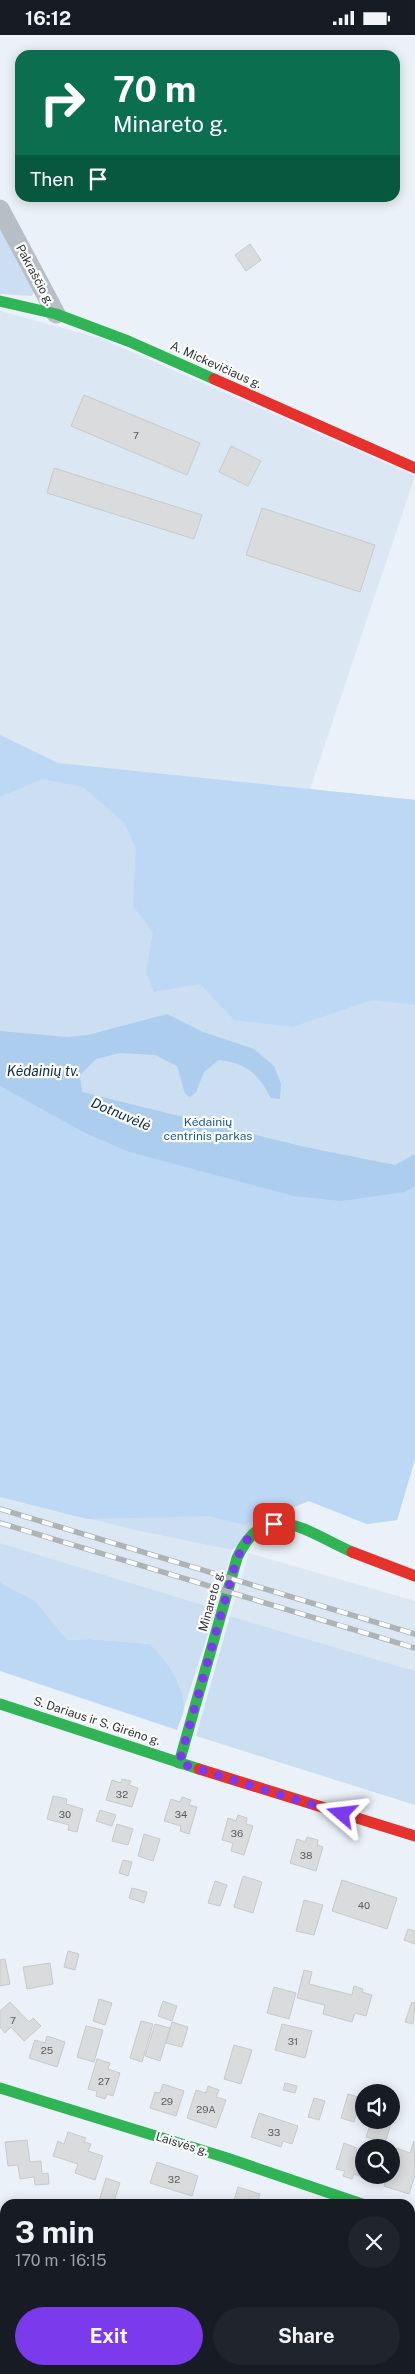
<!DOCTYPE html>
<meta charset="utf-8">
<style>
:root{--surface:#171b24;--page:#20242c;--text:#f1f3f6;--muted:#9ea1a6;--accent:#7c3aed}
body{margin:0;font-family:"Public Sans",sans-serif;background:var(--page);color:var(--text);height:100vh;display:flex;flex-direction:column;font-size:19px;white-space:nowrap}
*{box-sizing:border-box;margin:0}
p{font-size:16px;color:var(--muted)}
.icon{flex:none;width:28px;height:28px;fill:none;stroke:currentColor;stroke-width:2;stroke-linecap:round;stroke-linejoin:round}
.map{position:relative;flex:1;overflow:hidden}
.details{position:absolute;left:0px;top:2164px;width:415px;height:176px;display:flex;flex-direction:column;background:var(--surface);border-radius:15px 15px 0 0;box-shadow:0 2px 12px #0003}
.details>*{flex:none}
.guide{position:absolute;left:15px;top:15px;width:385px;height:152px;border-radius:15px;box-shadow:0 2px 12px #0003;background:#0b6e4f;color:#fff;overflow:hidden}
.buttons{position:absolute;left:355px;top:2049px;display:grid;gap:10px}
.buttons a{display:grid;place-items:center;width:45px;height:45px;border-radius:50%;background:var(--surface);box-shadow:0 2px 12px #0003;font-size:25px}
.pin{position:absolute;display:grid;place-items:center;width:42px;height:42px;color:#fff;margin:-21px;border-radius:10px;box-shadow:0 2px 8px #0006}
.me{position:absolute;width:55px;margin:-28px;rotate:287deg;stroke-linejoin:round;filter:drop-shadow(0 0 4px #0008)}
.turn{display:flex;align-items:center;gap:18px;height:105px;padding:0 15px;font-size:22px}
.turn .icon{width:65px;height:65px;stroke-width:2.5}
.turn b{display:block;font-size:35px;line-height:42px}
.then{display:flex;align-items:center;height:48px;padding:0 15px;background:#0003;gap:10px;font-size:19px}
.round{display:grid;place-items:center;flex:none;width:52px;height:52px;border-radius:26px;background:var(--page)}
.summary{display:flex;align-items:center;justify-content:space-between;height:85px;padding:0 15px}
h1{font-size:30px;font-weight:700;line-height:38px}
.cta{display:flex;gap:10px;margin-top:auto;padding:10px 15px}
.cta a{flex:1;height:58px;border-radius:30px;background:var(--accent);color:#fff;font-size:20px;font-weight:700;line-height:58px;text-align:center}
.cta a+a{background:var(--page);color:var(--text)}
.status{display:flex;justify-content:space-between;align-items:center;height:35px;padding:0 25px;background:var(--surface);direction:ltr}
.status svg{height:14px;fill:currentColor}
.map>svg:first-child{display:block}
.built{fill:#dbe7f3}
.green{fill:#ccdef2}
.forest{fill:#bdd8f5}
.water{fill:#accdee}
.building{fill:#d9dbdc;stroke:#c8caca}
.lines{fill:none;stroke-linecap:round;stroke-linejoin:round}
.street{stroke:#b7bec5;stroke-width:19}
.fast{stroke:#30b455;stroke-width:11}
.jam{stroke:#e5322d;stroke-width:11}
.rail-casing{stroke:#aeb3b8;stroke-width:5.5}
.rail{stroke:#fdfdfd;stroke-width:4;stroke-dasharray:11;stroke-linecap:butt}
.route{stroke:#7c3aed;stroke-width:9;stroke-dasharray:0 16.2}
.labels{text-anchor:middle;stroke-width:4.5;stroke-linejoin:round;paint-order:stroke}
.number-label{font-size:10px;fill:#5a5e61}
.street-label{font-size:12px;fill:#2f3337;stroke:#fdfdfd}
.park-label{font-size:12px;fill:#1b5991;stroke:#fdfdfd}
.water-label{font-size:14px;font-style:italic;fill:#0b2b49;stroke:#fdfdfd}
</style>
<div class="status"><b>16:12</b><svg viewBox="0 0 49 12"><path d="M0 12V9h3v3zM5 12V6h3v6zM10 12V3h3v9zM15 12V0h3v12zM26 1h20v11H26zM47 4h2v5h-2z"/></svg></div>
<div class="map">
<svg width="415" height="2339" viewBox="0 0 415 2339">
<rect width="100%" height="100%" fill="#ebf1f8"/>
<!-- built -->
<g class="built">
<path d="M 0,276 L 100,303 L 415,441 L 310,754 L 58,728 L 0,700 Z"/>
<path d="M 0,1462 L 139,1496 L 232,1515 L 216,1574 L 0,1508 Z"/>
<path d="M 249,1518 L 415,1566 L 415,1636 L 230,1581 Z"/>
</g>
<!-- green -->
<g class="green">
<path d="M 0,192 L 34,257 L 32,261 L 0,259 Z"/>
<path d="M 0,700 L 58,728 L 415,765 L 415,1424 L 397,1485 L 367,1489 L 309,1466 L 279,1479 L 232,1515 L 139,1496 L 0,1462 Z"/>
<path d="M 0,1508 L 216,1574 L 184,1673 L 150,1609 L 89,1604 L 66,1605 L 35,1566 L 0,1547 Z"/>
<path d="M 230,1581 L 415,1636 L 415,1770 L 196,1701 Z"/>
</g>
<!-- forest -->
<g class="forest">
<path d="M 0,700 L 58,728 L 415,765 L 415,970 L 372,965 L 292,992 L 234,985 L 200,949 L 154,957 L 146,938 L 153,897 L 133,871 L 136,814 L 124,788 L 83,752 L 42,744 L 0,762 Z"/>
<path d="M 0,1051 L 85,1098 L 129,1117 L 293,1161 L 405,1157 L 415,1151 L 415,1424 L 397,1485 L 367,1489 L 309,1466 L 244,1490 L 209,1481 L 87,1484 L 0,1462 Z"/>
<path d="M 0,1547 L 35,1566 L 67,1605 L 89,1604 L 150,1609 C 166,1626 182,1647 184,1672 C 184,1679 179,1688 177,1695 L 0,1636 Z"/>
</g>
<!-- water -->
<path class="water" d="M 167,979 L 203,997 L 254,1014 L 274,1031 L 281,1049 L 280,1064 L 271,1063 C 258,1039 247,1028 219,1025 L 204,1037 L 196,1057 L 190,1062 L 185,1059 L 177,1031 L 155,1020 L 120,1018 L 96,1024 L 80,1040 L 82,1057 L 305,1112 L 395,1130 L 415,1119 L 415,1151 L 405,1157 L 341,1166 L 293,1161 L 129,1117 L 85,1098 L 0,1051 L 0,996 L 67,1002 L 88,1000 Z"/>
<!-- building -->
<g class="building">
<path d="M 250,209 L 261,225 L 246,236 L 235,220 Z"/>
<path d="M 84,360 L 200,408 L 187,440 L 71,391 Z"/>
<path d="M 231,411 L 261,426 L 248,451 L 219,437 Z"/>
<path d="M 54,433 L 202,480 L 194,504 L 47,458 Z"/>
<path d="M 262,473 L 375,510 L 360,557 L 246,520 Z"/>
<path d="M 122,1744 L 131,1746 L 129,1750 L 138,1753 L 132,1772 L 106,1765 L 112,1745 L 121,1748 Z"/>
<path d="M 53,1761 L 67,1764 L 66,1769 L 83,1774 L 77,1797 L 68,1795 L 69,1790 L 47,1784 Z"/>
<path d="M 182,1762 L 191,1765 L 189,1770 L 197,1772 L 189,1799 L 180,1796 L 181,1791 L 164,1786 L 171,1764 L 180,1767 Z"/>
<path d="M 100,1775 L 116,1780 L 112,1791 L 96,1786 Z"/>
<path d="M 238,1780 L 247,1783 L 246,1789 L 253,1791 L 244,1820 L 231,1816 L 233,1808 L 222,1805 L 228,1783 L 236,1786 Z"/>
<path d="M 117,1789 L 133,1794 L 128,1810 L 112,1806 Z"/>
<path d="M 144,1799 L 160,1804 L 153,1826 L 138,1821 Z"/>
<path d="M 307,1802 L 318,1805 L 317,1810 L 323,1812 L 316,1836 L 290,1828 L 297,1804 L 305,1807 Z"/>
<path d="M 123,1825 L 132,1827 L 128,1841 L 119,1838 Z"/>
<path d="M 243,1841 L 262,1847 L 253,1878 L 234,1872 Z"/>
<path d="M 342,1845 L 397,1863 L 387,1894 L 332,1876 Z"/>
<path d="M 215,1846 L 227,1850 L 220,1871 L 208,1868 Z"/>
<path d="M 132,1853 L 147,1857 L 144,1868 L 129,1863 Z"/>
<path d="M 304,1865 L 323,1870 L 314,1900 L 296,1896 Z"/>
<path d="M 408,1894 L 415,1896 L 415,1909 L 404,1905 Z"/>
<path d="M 68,1916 L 79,1919 L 75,1935 L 64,1932 Z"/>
<path d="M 5,1924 L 10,1949 L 0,1951 L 0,1925 Z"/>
<path d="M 50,1928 L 53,1949 L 27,1954 L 23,1932 Z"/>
<path d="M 304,1935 L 312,1937 L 309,1949 L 352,1960 L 354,1951 L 363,1954 L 362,1957 L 372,1960 L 366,1981 L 355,1978 L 352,1987 L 323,1979 L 325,1970 L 297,1963 Z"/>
<path d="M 274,1952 L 296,1958 L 289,1984 L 267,1978 Z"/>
<path d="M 99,1964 L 112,1968 L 105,1990 L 93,1986 Z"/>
<path d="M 163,1966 L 177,1971 L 172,1986 L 158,1981 Z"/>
<path d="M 10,1967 L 29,1987 L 33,1983 L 41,1991 L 24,2006 L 11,1992 L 5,1998 L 0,1992 L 0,1976 Z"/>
<path d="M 412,1967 L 415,1968 L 413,1989 L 405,1987 Z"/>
<path d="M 141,1986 L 153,1989 L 142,2027 L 130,2023 Z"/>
<path d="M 172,1987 L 188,1992 L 182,2012 L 166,2008 Z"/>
<path d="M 155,1989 L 170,1993 L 160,2026 L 145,2021 Z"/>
<path d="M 282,1989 L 312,1996 L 305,2023 L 275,2015 Z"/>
<path d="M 86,1991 L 103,1995 L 94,2027 L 77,2022 Z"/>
<path d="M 47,2001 L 65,2007 L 57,2032 L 29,2023 L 35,2005 L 45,2008 Z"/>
<path d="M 234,2010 L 252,2015 L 241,2049 L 224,2044 Z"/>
<path d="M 97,2024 L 110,2028 L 108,2034 L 120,2038 L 113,2061 L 107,2059 L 105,2064 L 96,2061 L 97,2056 L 88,2054 Z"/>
<path d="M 285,2048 L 297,2051 L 295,2058 L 283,2055 Z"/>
<path d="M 163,2049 L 184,2056 L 176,2081 L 150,2073 L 155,2057 L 160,2058 Z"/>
<path d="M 208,2051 L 219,2055 L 216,2062 L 226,2065 L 216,2093 L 187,2083 L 196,2055 L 206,2058 Z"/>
<path d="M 348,2059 L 361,2063 L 354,2087 L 341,2083 Z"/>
<path d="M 314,2063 L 325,2066 L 319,2085 L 308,2082 Z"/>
<path d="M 259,2078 L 298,2091 L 292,2109 L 283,2106 L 281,2112 L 251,2102 Z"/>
<path d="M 391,2082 L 393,2082 L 385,2108 L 366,2102 L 372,2085 L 391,2085 Z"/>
<path d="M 68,2097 L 86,2103 L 84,2107 L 91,2109 L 88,2116 L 103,2121 L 95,2145 L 75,2138 L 78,2129 L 53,2121 L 58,2106 L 64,2109 Z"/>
<path d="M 27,2105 L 30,2127 L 41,2126 L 42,2139 L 48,2138 L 49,2149 L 35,2150 L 34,2142 L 20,2144 L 18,2130 L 8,2131 L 5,2107 Z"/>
<path d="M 414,2106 L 415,2140 L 409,2159 L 384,2151 L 387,2140 L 391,2140 L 391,2115 L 395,2116 L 396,2113 L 410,2118 Z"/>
<path d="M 344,2108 L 357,2113 L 356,2117 L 364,2119 L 362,2142 L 354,2139 L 352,2144 L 343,2141 L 345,2136 L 336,2134 Z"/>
<path d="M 157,2127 L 198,2141 L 192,2161 L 150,2148 Z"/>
<path d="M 106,2143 L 120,2148 L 113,2169 L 98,2169 Z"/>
<path d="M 238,2152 L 260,2159 L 257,2169 L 233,2169 Z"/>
<path d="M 410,2215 L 415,2216 L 410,2236 Z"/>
<path d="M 42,2335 L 73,2335 L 74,2339 L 43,2339 Z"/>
<rect x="86" y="2335" width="15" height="4"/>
<path d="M 256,2335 L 269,2335 L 268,2339 L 255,2339 Z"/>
</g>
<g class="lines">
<!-- street -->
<g class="street">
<path d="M 0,174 L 56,279"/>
<path d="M 410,2185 L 415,2187"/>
<path d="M 0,2260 L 5,2291"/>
<path d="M 12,2335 L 13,2339"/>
</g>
<!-- fast -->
<g class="fast">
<path d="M 0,266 L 56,279 L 128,306 L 214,344"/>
<path d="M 0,1669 L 199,1734"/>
<path d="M 179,1728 L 237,1523 C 266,1460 308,1498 352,1517"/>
<path d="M 0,2053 L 227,2123 L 362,2169"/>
</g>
<!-- jam -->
<g class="jam">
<path d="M 214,344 L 415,433"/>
<path d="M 352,1517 L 415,1541"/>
<path d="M 199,1734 L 415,1801"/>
</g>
<defs>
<g id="rail">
<path d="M 0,1474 L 415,1599"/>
<path d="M 0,1488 L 415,1613"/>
</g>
</defs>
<!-- rail casing -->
<use href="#rail" class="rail-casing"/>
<!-- rail -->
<use href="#rail" class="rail"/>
</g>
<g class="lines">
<!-- route -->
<path class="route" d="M 274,1489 L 251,1498 L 237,1523 L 179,1728 L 342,1779"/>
</g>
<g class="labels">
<!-- number labels -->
<g class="number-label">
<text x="136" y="404">7</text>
<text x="122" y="1763">32</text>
<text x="65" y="1783">30</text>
<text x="181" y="1783">34</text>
<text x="237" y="1802">36</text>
<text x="306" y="1824">38</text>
<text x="364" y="1874">40</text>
<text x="13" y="1989">7</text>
<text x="293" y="2010">31</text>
<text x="47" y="2019">25</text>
<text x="104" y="2050">27</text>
<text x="167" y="2070">29</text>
<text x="206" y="2078">29A</text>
<text x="274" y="2101">33</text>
<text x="174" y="2148">32</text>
</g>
<!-- street labels -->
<g class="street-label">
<text transform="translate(35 240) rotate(62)" y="4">Pakraščio g.</text>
<text transform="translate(216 330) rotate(24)" y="4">A. Mickevičiaus g.</text>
<text transform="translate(211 1566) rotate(-74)" y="4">Minareto g.</text>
<text transform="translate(97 1686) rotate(18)" y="4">S. Dariaus ir S. Girėno g.</text>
<text transform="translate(182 2109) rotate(17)" y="4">Laisvės g.</text>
</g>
<!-- park labels -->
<g class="park-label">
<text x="208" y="1091">Kėdainių<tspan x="208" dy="14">centrinis parkas</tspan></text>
</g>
<!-- water labels -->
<g class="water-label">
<text x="43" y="1041">Kėdainių tv.</text>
<text transform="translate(121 1079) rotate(23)" y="5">Dotnuvėlė</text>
</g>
</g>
</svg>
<div class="buttons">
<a><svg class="icon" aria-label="sound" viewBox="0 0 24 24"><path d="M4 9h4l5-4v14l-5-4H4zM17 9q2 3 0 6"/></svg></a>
<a><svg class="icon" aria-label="search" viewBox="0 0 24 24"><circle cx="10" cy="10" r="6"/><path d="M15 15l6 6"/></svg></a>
</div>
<div class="pin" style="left:274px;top:1489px;background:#d93025"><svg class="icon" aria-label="arrive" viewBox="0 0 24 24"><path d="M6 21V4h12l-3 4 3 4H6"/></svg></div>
<svg class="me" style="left:342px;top:1779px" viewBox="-20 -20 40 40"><path d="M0-17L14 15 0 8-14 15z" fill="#7c3aed" stroke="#fff" stroke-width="4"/></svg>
<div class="guide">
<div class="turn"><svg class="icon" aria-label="right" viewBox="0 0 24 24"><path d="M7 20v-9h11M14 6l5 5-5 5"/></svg><div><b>70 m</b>Minareto g.</div></div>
<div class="then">Then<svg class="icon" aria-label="arrive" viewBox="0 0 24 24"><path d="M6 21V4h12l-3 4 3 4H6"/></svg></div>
</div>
<section class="details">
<div class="summary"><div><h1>3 min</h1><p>170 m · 16:15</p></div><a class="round"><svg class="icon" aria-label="close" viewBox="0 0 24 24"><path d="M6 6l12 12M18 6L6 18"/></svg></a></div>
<div class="cta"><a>Exit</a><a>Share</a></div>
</section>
</div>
